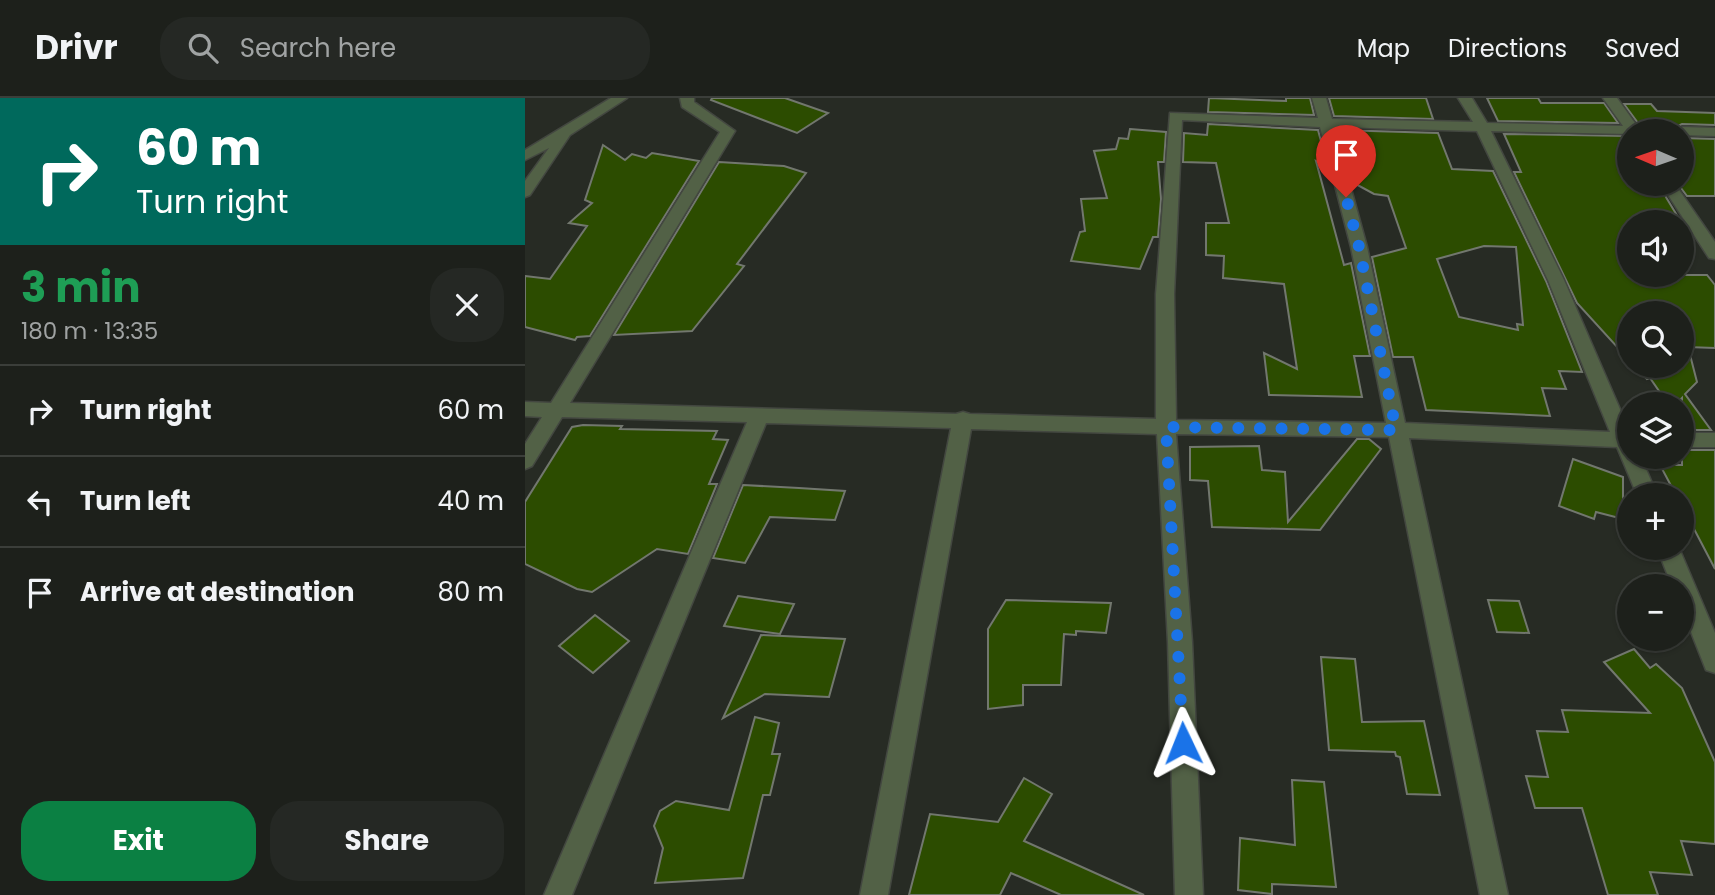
<!DOCTYPE html>
<meta charset="utf-8">
<style>
:root{--surface:#1d201b;--page:#252824;--text:#f1f3f6;--muted:#a0a3a3;--line:#3b3e3a;--accent:#0b8043}
body{margin:0;font-family:Poppins,sans-serif;background:var(--page);color:var(--text);height:100vh;display:flex;flex-direction:column;font-size:26px;white-space:nowrap}
*{box-sizing:border-box;margin:0}
p{font-size:23px;color:var(--muted)}
.icon{flex:none;width:38px;height:38px;fill:none;stroke:currentColor;stroke-width:2;stroke-linecap:round;stroke-linejoin:round}
.map{position:relative;flex:1;overflow:hidden}
.details{display:flex;flex-direction:column;background:var(--surface);width:525px}
.details>*{flex:none}
.hud{background:#00695c;color:#fff;overflow:hidden}
.needle{width:46px;rotate:272deg}
.controls{position:absolute;left:1092px;top:21px;display:grid;gap:14px}
.controls a{display:grid;place-items:center;width:77px;height:77px;border-radius:50%;background:var(--surface);box-shadow:0 2px 5px #0004,0 0 0 2px var(--line);font-size:35px}
.pin{position:absolute;display:grid;place-items:center;width:60px;height:60px;color:#fff;margin:-72px -30px;border-radius:50% 50% 50% 0;rotate:-45deg;box-shadow:0 0 7px #0007}
.pin .icon{rotate:45deg}
.me{position:absolute;width:77px;margin:-38px;rotate:358deg;stroke-linejoin:round;filter:drop-shadow(0 0 5px #0008)}
.turn{display:flex;align-items:center;gap:24px;height:147px;padding:0 21px;font-size:32px}
.turn .icon{width:91px;height:91px;stroke-width:2.5}
.turn b{display:block;font-size:49px;line-height:60px}
.round{display:grid;place-items:center;flex:none;width:74px;height:74px;border-radius:28px;background:var(--page)}
.summary{display:flex;align-items:center;justify-content:space-between;height:119px;padding:0 21px}
h1{font-size:42px;font-weight:700;line-height:52px;color:#1e9e55}
.button{display:flex;gap:14px;margin-top:auto;padding:14px 21px}
.button a{flex:1;height:80px;border-radius:28px;background:var(--accent);color:#fff;font-size:28px;font-weight:700;line-height:80px;text-align:center}
.button a+a{background:var(--page);color:var(--text)}
ul{padding:0;list-style:none}
li{display:flex;align-items:center;gap:21px;height:91px;padding:0 21px;border-top:2px solid var(--line)}
li div{flex:1}
li b{display:block;font-size:26px}
li em{font-style:normal}
header{display:flex;align-items:center;gap:42px;box-sizing:border-box;height:98px;padding:0 35px;background:var(--surface);border-bottom:2px solid var(--line)}
header strong{font-size:33px}
nav{display:flex;gap:38px;margin-inline-start:auto;font-size:24px}
.search{width:490px;height:63px;background:var(--page);display:flex;align-items:center;gap:18px;box-sizing:border-box;padding:0 24px;border-radius:28px;color:var(--muted);font-size:26px}
main{display:flex;flex:1;min-height:0}
.map>svg:first-child{display:block}
.building{fill:#2c4c00;stroke:#72776e;stroke-width:2;fill-rule:evenodd}
.lines{fill:none;stroke-linecap:round;stroke-linejoin:round}
.minor-casing{stroke:#434740;stroke-width:3}
.minor{fill:#526146;fill-rule:evenodd}
.route{stroke:#1a73e8;stroke-width:12;stroke-dasharray:0 21.6}
</style>
<header>
<strong>Drivr</strong>
<div class="search"><svg class="icon" aria-label="search" viewBox="0 0 24 24"><circle cx="10" cy="10" r="6"/><path d="M15 15l6 6"/></svg>Search here</div>
<nav><a>Map</a><a>Directions</a><a>Saved</a></nav>
</header>
<main>
<section class="details">
<div class="hud">
<div class="turn"><svg class="icon" aria-label="right" viewBox="0 0 24 24"><path d="M7 20v-9h11M14 6l5 5-5 5"/></svg><div><b>60 m</b>Turn right</div></div>
</div>
<div class="summary"><div><h1>3 min</h1><p>180 m · 13:35</p></div><a class="round"><svg class="icon" aria-label="close" viewBox="0 0 24 24"><path d="M6 6l12 12M18 6L6 18"/></svg></a></div>
<ul>
<li><svg class="icon" aria-label="right" viewBox="0 0 24 24"><path d="M7 20v-9h11M14 6l5 5-5 5"/></svg><div><b>Turn right</b></div><em>60 m</em></li>
<li><svg class="icon" aria-label="left" viewBox="0 0 24 24"><path d="M17 20v-9H6M10 6l-5 5 5 5"/></svg><div><b>Turn left</b></div><em>40 m</em></li>
<li><svg class="icon" aria-label="arrive" viewBox="0 0 24 24"><path d="M6 21V4h12l-3 4 3 4H6"/></svg><div><b>Arrive at destination</b></div><em>80 m</em></li>
</ul>
<div class="button"><a>Exit</a><a>Share</a></div>
</section>
<div class="map">
<svg width="1190" height="797" viewBox="0 0 1190 797">
<rect width="100%" height="100%" fill="#272b24"/>
<!-- building -->
<g class="building">
<path d="M 187,0 L 260,0 L 303,15 L 272,35 L 186,2 Z"/>
<path d="M 684,0 L 761,3 L 761,0 L 785,0 L 789,17 L 683,14 Z"/>
<path d="M 804,0 L 901,0 L 908,21 L 809,18 Z"/>
<path d="M 962,0 L 1013,0 L 1016,5 L 1079,5 L 1093,25 L 973,23 Z"/>
<path d="M 1099,6 L 1126,6 L 1132,13 L 1190,15 L 1190,27 L 1157,26 L 1151,29 L 1145,26 L 1113,25 Z"/>
<path d="M 683,26 L 793,32 L 803,70 L 791,63 L 819,167 L 826,165 L 845,258 L 829,258 L 837,299 L 744,297 L 739,255 L 772,271 L 759,186 L 698,180 L 699,158 L 681,157 L 681,125 L 704,125 L 691,65 L 658,64 L 659,35 L 682,37 Z"/>
<path d="M 605,31 L 641,34 L 639,64 L 633,64 L 636,101 L 633,139 L 628,139 L 615,171 L 546,163 L 555,134 L 560,133 L 556,101 L 582,100 L 569,53 L 591,51 L 594,40 L 603,41 Z"/>
<path d="M 812,32 L 913,35 L 927,71 L 968,73 L 1021,183 L 1057,274 L 1034,273 L 1041,291 L 1017,290 L 1025,318 L 901,312 L 888,259 L 868,259 L 847,159 L 881,150 L 863,98 L 849,96 L 827,84 ZM 959,148 L 991,149 L 998,227 L 992,226 L 993,232 L 934,219 L 912,161 Z"/>
<path d="M 979,36 L 1104,38 L 1104,86 L 1133,86 L 1156,124 L 1104,124 L 1104,177 L 1182,177 L 1190,187 L 1190,250 L 1163,249 L 1172,284 L 1160,296 L 1186,332 L 1157,332 L 1157,300 L 1151,306 L 1143,306 L 1125,280 L 1122,281 L 1110,268 L 1157,268 L 1157,215 L 1104,215 L 1104,262 L 1052,205 L 989,74 L 996,74 Z"/>
<path d="M 1157,40 L 1190,41 L 1190,98 L 1162,98 L 1153,86 L 1157,86 Z"/>
<path d="M 78,47 L 100,62 L 107,56 L 121,60 L 127,55 L 174,63 L 65,238 L 52,239 L 50,242 L 0,229 L 0,178 L 25,181 L 62,128 L 44,125 L 67,105 L 60,102 Z"/>
<path d="M 194,64 L 259,68 L 281,75 L 212,166 L 219,168 L 167,233 L 89,237 Z"/>
<path d="M 58,327 L 97,328 L 95,331 L 192,333 L 188,341 L 203,342 L 184,386 L 192,386 L 163,456 L 132,451 L 67,494 L 52,491 L 0,466 L 0,404 L 47,329 Z"/>
<path d="M 832,341 L 844,341 L 856,351 L 795,432 L 687,429 L 683,383 L 665,382 L 665,349 L 734,348 L 737,372 L 760,374 L 763,424 Z"/>
<path d="M 1157,352 L 1190,352 L 1190,471 L 1157,408 L 1157,397 L 1151,397 L 1135,367 L 1157,367 Z"/>
<path d="M 1048,361 L 1098,379 L 1098,421 L 1071,414 L 1069,421 L 1034,408 Z"/>
<path d="M 218,387 L 274,390 L 320,393 L 310,422 L 245,419 L 220,465 L 188,460 Z"/>
<path d="M 213,498 L 269,506 L 255,536 L 199,528 Z"/>
<path d="M 481,502 L 586,505 L 581,535 L 551,533 L 551,537 L 539,536 L 536,587 L 498,587 L 498,607 L 463,611 L 463,531 Z"/>
<path d="M 963,502 L 994,503 L 1004,535 L 972,534 Z"/>
<path d="M 70,517 L 104,543 L 68,575 L 34,548 Z"/>
<path d="M 236,537 L 320,541 L 304,599 L 240,596 L 198,620 Z"/>
<path d="M 1109,551 L 1125,570 L 1131,566 L 1157,590 L 1190,664 L 1190,746 L 1156,743 L 1167,777 L 1125,774 L 1133,797 L 1083,797 L 1057,710 L 1010,710 L 1001,678 L 1023,679 L 1012,633 L 1043,634 L 1037,612 L 1125,615 L 1079,564 Z"/>
<path d="M 796,559 L 830,561 L 837,624 L 899,623 L 915,697 L 882,696 L 875,659 L 871,658 L 870,654 L 804,652 Z"/>
<path d="M 230,619 L 254,625 L 247,656 L 255,656 L 245,697 L 238,697 L 218,780 L 130,785 L 138,750 L 129,728 L 135,713 L 151,703 L 204,712 Z"/>
<path d="M 499,680 L 527,696 L 499,743 L 619,797 L 536,797 L 486,775 L 475,797 L 384,797 L 405,716 L 473,724 Z"/>
<path d="M 767,682 L 799,684 L 811,789 L 747,786 L 747,796 L 713,792 L 715,740 L 770,747 Z"/>
</g>
<g class="lines">
<defs>
<g id="minor">
<path d="M 86,0 L 102,0 L 45,37 L 5,97 L 0,99 L 0,83 L 24,50 L 0,62 L 0,52 Z"/>
<path d="M 155,0 L 169,0 L 169,4 L 210,33 L 45,305 L 431,316 L 438,314 L 445,316 L 631,321 L 631,196 L 645,15 L 793,20 L 787,0 L 801,0 L 807,21 L 948,24 L 933,0 L 947,0 L 962,25 L 1098,28 L 1078,0 L 1092,0 L 1112,28 L 1145,29 L 1151,32 L 1157,29 L 1190,30 L 1190,38 L 1157,37 L 1157,33 L 1104,33 L 1104,36 L 966,33 L 1039,182 L 1104,332 L 1104,359 L 1116,359 L 1132,397 L 1112,397 L 1092,349 L 884,340 L 983,797 L 955,797 L 864,339 L 651,336 L 667,544 L 678,797 L 650,797 L 643,544 L 632,336 L 446,331 L 363,797 L 335,797 L 426,330 L 241,325 L 47,797 L 19,797 L 222,324 L 37,319 L 7,368 L 0,371 L 0,346 L 17,319 L 0,318 L 0,304 L 26,305 L 195,34 L 157,9 ZM 657,22 L 795,29 L 826,149 L 861,325 L 651,322 L 649,196 ZM 809,29 L 952,33 L 1023,182 L 1085,334 L 880,325 L 842,149 Z"/>
<path d="M 1136,86 L 1150,86 L 1190,144 L 1190,161 L 1184,160 Z"/>
<rect x="1157" y="335" width="33" height="14"/>
<path d="M 1132,450 L 1154,450 L 1190,535 L 1190,575 L 1181,572 L 1157,511 L 1157,488 L 1147,488 Z"/>
</g>
</defs>
<!-- minor casing -->
<use href="#minor" class="minor-casing"/>
<!-- minor -->
<use href="#minor" class="minor"/>
</g>
<g class="lines">
<!-- route -->
<path class="route" d="M 658,645 L 641,329 L 871,332 L 834,149 L 821,99"/>
</g>
</svg>
<div class="controls">
<a><svg class="needle" viewBox="-14 -14 28 28"><path d="M0-13l5 13h-10z" fill="#e53935"/><path d="M0 13l5-13h-10z" fill="#a0a3a3"/></svg></a>
<a><svg class="icon" aria-label="sound" viewBox="0 0 24 24"><path d="M4 9h4l5-4v14l-5-4H4zM17 9q2 3 0 6"/></svg></a>
<a><svg class="icon" aria-label="search" viewBox="0 0 24 24"><circle cx="10" cy="10" r="6"/><path d="M15 15l6 6"/></svg></a>
<a><svg class="icon" aria-label="layers" viewBox="0 0 24 24"><path d="M12 4l9 5-9 5-9-5zM3 14l9 5 9-5"/></svg></a>
<a>+</a>
<a>−</a>
</div>
<div class="pin" style="left:821px;top:99px;background:#d93025"><svg class="icon" aria-label="arrive" viewBox="0 0 24 24"><path d="M6 21V4h12l-3 4 3 4H6"/></svg></div>
<svg class="me" style="left:658px;top:645px" viewBox="-20 -20 40 40"><path d="M0-17L14 15 0 8-14 15z" fill="#1a73e8" stroke="#fff" stroke-width="4"/></svg>
</div>
</main>
